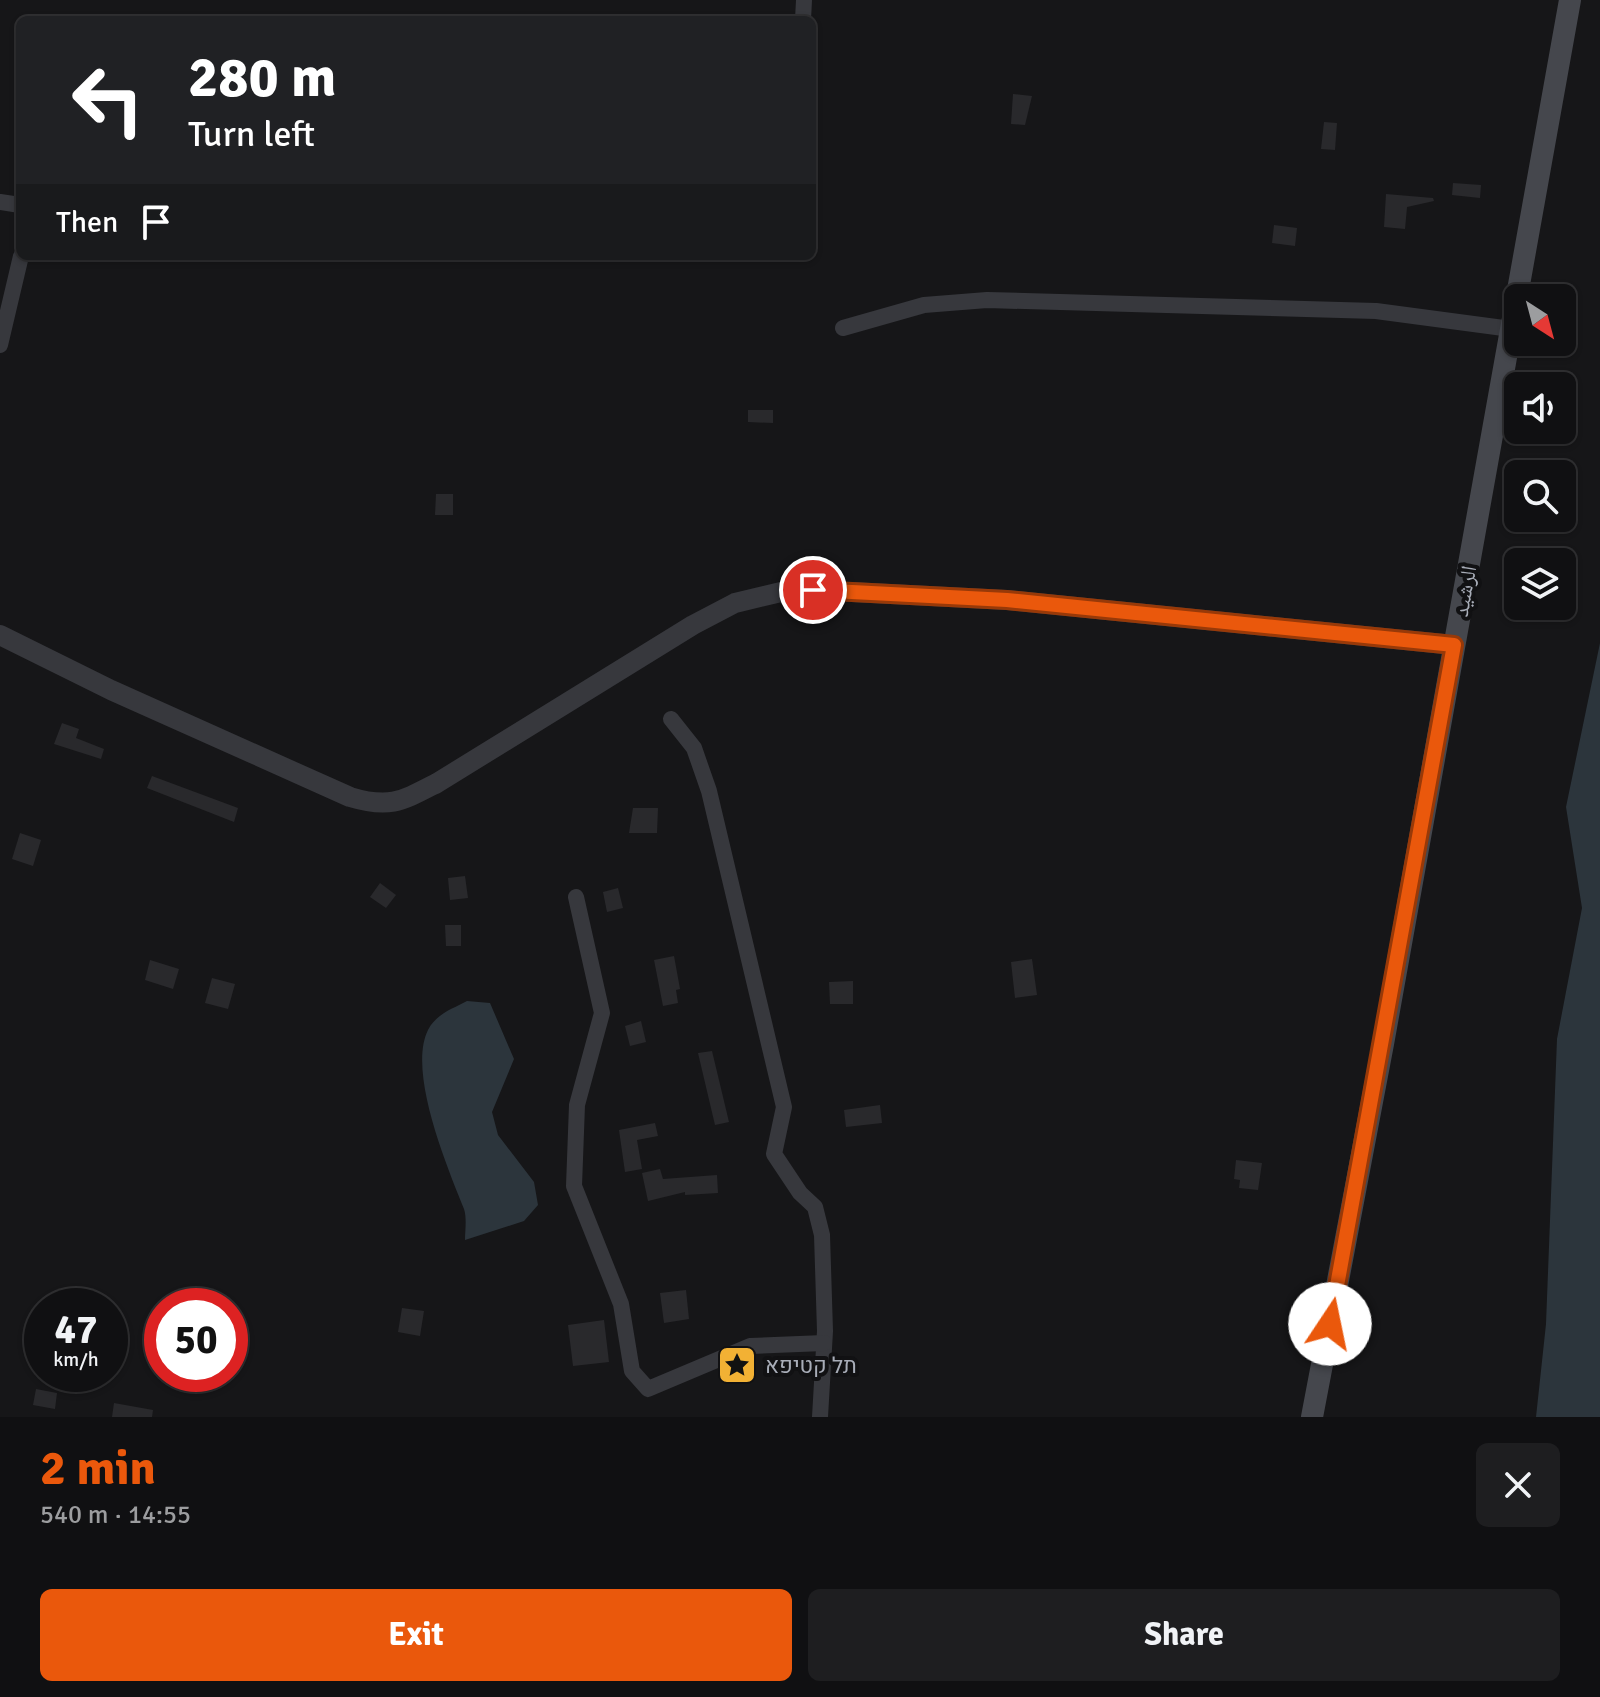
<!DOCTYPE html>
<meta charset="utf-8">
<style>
:root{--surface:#101012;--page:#1e1e20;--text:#f1f3f6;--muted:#9c9d9f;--line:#303032;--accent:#ea580c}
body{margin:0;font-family:Signika,"Noto Naskh Arabic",Heebo,sans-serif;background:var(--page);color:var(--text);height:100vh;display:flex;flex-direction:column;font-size:30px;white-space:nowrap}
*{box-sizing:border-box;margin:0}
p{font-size:26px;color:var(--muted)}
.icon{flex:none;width:44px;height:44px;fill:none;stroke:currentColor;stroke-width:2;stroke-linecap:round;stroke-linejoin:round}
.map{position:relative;height:1417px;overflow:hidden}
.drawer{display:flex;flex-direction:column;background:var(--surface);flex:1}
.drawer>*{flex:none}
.top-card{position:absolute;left:16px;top:16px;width:800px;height:244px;border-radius:12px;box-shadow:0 2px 6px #0004,0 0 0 2px var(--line);background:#202124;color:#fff;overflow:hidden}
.needle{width:52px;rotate:144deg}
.fabs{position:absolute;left:1504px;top:284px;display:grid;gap:16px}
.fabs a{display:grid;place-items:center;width:72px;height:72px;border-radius:12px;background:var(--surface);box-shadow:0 2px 6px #0004,0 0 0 2px var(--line);font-size:40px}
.speed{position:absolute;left:24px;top:1288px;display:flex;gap:16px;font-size:40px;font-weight:700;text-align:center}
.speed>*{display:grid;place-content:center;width:104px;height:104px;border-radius:50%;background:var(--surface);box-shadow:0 2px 6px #0004,0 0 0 2px var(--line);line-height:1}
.speed small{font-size:20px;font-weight:400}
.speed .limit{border:12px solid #d22;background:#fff;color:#111}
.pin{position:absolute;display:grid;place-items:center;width:68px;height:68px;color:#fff;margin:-34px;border:4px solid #fff;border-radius:50%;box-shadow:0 2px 8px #0007}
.me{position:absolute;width:88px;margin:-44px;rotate:11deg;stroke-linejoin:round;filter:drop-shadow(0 0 6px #0008)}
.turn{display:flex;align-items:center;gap:28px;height:168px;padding:0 40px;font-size:36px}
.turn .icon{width:104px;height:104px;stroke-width:2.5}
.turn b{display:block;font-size:56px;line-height:68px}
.then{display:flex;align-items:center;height:76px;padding:0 40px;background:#0003;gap:16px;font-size:30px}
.round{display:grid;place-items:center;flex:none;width:84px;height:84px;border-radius:12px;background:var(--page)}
.headline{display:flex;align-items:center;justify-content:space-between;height:136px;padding:0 40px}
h1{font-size:48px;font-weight:700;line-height:60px;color:var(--accent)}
.primary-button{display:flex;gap:16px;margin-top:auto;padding:16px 40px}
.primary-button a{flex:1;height:92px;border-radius:12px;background:var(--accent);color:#fff;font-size:32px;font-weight:700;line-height:92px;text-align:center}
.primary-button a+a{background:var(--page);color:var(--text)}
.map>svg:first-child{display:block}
.water{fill:#2c353c}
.building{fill:#29292c}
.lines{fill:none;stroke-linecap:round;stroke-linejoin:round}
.minor{stroke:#37383d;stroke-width:16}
.tertiary{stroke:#37383d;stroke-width:20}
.secondary{stroke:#45474d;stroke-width:22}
.route-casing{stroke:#983908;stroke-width:20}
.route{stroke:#ea580c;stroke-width:14}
.labels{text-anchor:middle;stroke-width:8;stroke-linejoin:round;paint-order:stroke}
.street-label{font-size:22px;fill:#a8adb8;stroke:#111113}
.poi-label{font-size:22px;fill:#a8adb8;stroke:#111113;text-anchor:start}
</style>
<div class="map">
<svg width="1600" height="1417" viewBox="0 0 1600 1417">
<rect width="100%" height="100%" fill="#161618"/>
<!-- water -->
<g class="water">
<path d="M 1600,643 L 1600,1417 L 1536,1417 L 1546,1324 L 1557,1039 L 1582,908 L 1566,807 Z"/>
<path d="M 467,1001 L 490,1003 L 514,1059 L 492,1112 L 498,1135 L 534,1182 L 538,1205 L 524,1221 L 465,1240 C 465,1231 467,1218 464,1209 C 448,1169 407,1072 428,1030 C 436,1014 452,1009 467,1001 Z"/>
</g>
<!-- building -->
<g class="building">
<path d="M 1013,94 L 1032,96 L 1025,125 L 1011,124 Z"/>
<path d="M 1324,122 L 1337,123 L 1335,150 L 1321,149 Z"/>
<path d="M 1453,183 L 1481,185 L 1480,198 L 1452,195 Z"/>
<path d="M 1386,194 L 1433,198 L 1434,201 L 1407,207 L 1405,229 L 1384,227 Z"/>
<path d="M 1274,225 L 1297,228 L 1295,246 L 1272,243 Z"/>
<path d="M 748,410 L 773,410 L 773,423 L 748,422 Z"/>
<path d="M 436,494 L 453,494 L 453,515 L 435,515 Z"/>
<path d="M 62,723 L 79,729 L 76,738 L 104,749 L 101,759 L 54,744 Z"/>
<path d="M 152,776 L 238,808 L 234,822 L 147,788 Z"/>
<path d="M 633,808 L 658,808 L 657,833 L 629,833 Z"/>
<path d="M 20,833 L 41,840 L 33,866 L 12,859 Z"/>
<path d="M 465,876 L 468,898 L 450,900 L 448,878 Z"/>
<path d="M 380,883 L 396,895 L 386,908 L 370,897 Z"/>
<path d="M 618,888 L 623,908 L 607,912 L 603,892 Z"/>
<path d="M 445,925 L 461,925 L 461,946 L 446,946 Z"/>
<path d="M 674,956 L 680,989 L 676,990 L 678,1003 L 663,1006 L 654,960 Z"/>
<path d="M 1032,959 L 1037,995 L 1015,998 L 1011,962 Z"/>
<path d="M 150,960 L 179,969 L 173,989 L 145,980 Z"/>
<path d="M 212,978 L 235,984 L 228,1009 L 205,1003 Z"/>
<path d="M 853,981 L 853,1004 L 830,1004 L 829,982 Z"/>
<path d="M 641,1021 L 646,1042 L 630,1046 L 625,1026 Z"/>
<path d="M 712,1051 L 729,1122 L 715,1125 L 698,1053 Z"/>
<path d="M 880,1105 L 882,1123 L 846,1127 L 844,1110 Z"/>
<path d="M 655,1123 L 658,1136 L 637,1140 L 642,1169 L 625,1172 L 619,1130 Z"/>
<path d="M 1236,1160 L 1262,1163 L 1258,1190 L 1239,1188 L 1240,1180 L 1234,1179 Z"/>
<path d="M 660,1169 L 663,1179 L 717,1175 L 718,1193 L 685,1195 L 685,1192 L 648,1201 L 642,1173 Z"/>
<path d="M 686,1290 L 689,1319 L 664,1323 L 660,1293 Z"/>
<path d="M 402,1308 L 424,1311 L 420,1336 L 398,1332 Z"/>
<path d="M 604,1320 L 609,1362 L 573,1366 L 568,1325 Z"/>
<path d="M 36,1389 L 57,1393 L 55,1409 L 33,1405 Z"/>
<path d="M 114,1403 L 153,1410 L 152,1417 L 112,1417 Z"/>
</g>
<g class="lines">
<!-- minor -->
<g class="minor">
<path d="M 803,20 L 804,0"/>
<path d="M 0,202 L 20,205"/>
<path d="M 843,328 L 924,305 L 987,300 L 1376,311 L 1511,329"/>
<path d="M 0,345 L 21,256"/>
<path d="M 671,719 L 694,748 L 709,791 L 784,1107 L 774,1154 L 800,1193 L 815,1207 L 822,1235 L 825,1331 L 820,1417"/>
<path d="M 576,897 L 602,1013 L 577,1105 L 574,1186 L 621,1304 L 632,1371 L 648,1389 L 750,1346 L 824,1343"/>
</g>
<!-- tertiary -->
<path class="tertiary" d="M 0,635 L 111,690 L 350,797 C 390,809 402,801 437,783 L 693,625 L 735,603 L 781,592 L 813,590 L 1007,600 L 1454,645"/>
<!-- secondary -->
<path class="secondary" d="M 1312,1417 L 1383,1044 L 1570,0"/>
</g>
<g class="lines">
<defs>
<path id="route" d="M 813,590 L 1007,600 L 1454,645 L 1330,1324"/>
</defs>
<!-- route casing -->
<use href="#route" class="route-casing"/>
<!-- route -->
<use href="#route" class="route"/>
</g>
<!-- icons -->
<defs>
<symbol id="sight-square" viewBox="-11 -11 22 22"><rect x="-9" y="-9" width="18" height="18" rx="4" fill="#f2b134" stroke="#111113"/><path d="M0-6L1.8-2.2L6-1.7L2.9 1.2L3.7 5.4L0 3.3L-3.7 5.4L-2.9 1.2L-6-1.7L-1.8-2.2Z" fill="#111"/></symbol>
</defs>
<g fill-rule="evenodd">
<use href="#sight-square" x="715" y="1343" width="44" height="44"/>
</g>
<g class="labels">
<!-- street labels -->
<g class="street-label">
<text transform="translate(1464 591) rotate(-80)" y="8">الرشيد</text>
</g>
<!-- poi labels -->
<g class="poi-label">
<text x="765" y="1373">תל קטיפא</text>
</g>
</g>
</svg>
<div class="fabs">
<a><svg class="needle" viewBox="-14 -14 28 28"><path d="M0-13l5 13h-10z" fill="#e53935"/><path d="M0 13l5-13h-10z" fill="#9c9d9f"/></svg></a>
<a><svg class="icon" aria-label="sound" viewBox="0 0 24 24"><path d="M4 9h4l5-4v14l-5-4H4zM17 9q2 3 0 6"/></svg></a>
<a><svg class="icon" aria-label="search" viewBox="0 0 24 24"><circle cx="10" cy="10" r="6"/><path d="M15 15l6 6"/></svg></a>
<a><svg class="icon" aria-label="layers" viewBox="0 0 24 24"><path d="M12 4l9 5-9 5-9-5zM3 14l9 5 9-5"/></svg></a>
</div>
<div class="speed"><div>47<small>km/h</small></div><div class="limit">50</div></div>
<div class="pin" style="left:813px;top:590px;background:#d93025"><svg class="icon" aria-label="arrive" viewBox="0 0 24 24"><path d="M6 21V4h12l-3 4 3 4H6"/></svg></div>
<svg class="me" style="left:1330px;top:1324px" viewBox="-20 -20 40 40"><circle r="19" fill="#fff"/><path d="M0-13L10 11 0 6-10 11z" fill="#ea580c"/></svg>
<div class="top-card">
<div class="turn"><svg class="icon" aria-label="left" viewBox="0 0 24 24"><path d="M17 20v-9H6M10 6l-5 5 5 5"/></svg><div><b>280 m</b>Turn left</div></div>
<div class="then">Then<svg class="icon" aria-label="arrive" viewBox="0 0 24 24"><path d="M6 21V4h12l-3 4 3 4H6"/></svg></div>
</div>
</div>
<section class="drawer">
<div class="headline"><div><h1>2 min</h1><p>540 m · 14:55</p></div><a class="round"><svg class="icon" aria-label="close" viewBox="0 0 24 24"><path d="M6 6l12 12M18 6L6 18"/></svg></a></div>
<div class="primary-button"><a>Exit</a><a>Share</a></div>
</section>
